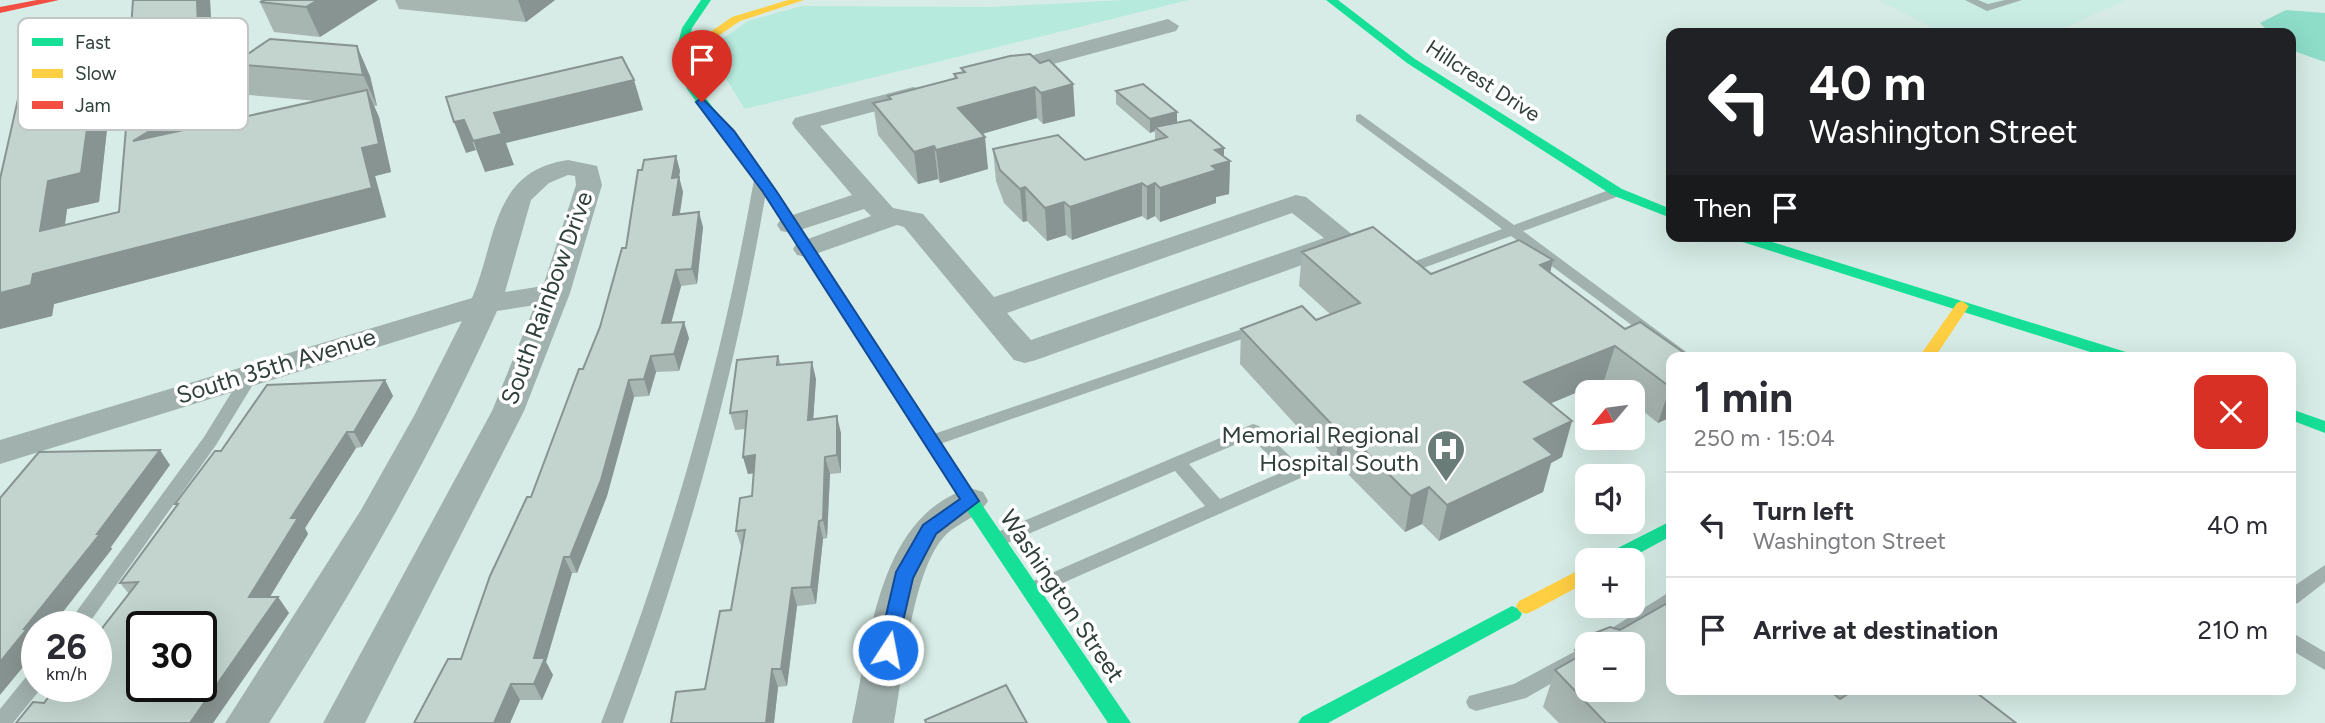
<!DOCTYPE html>
<meta charset="utf-8">
<style>
:root{--surface:#fff;--page:#f7f7f7;--text:#2b2b33;--muted:#7c7c81;--line:#e1e1e2}
body{margin:0;font-family:Figtree,sans-serif;background:var(--page);color:var(--text);height:100vh;display:flex;flex-direction:column;font-size:26px;white-space:nowrap}
*{box-sizing:border-box;margin:0}
p{font-size:23px;color:var(--muted)}
.icon{flex:none;width:38px;height:38px;fill:none;stroke:currentColor;stroke-width:2;stroke-linecap:round;stroke-linejoin:round}
.map{position:relative;flex:1;overflow:hidden}
.side{position:absolute;left:1666px;top:352px;width:630px;height:343px;display:flex;flex-direction:column;background:var(--surface);border-radius:14px;box-shadow:0 7px 28px #0002}
.side>*{flex:none}
.guide{position:absolute;left:1666px;top:28px;width:630px;height:214px;border-radius:14px;box-shadow:0 7px 28px #0002;background:#202124;color:#fff;overflow:hidden}
.needle{width:46px;rotate:241deg}
.fabs{position:absolute;left:1575px;top:380px;display:grid;gap:14px}
.fabs a{display:grid;place-items:center;width:70px;height:70px;border-radius:14px;background:var(--surface);box-shadow:0 7px 28px #0002;font-size:35px}
.speed{position:absolute;left:21px;top:611px;display:flex;gap:14px;font-size:35px;font-weight:700;text-align:center}
.speed>*{display:grid;place-content:center;width:91px;height:91px;border-radius:50%;background:var(--surface);box-shadow:0 7px 28px #0002;line-height:1}
.speed small{font-size:18px;font-weight:400}
.speed .limit{border:4px solid #111;border-radius:10px;background:#fff;color:#111}
.pin{position:absolute;display:grid;place-items:center;width:60px;height:60px;color:#fff;margin:-72px -30px;border-radius:50% 50% 50% 0;rotate:-45deg;box-shadow:0 0 7px #0007}
.pin .icon{rotate:45deg}
.me{position:absolute;width:77px;margin:-38px;rotate:11deg;stroke-linejoin:round;filter:drop-shadow(0 0 5px #0008)}
.turn{display:flex;align-items:center;gap:24px;height:147px;padding:0 28px;font-size:32px}
.turn .icon{width:91px;height:91px;stroke-width:2.5}
.turn b{display:block;font-size:49px;line-height:60px}
.then{display:flex;align-items:center;height:66px;padding:0 28px;background:#0003;gap:14px;font-size:26px}
.round{display:grid;place-items:center;flex:none;width:74px;height:74px;border-radius:14px;background:var(--page)}
.summary{display:flex;align-items:center;justify-content:space-between;height:119px;padding:0 28px}
h1{font-size:42px;font-weight:700;line-height:52px}
ul{padding:0;list-style:none}
li{display:flex;align-items:center;gap:21px;height:105px;padding:0 28px;border-top:2px solid var(--line)}
li div{flex:1}
li b{display:block;font-size:26px}
li em{font-style:normal}
.map>svg:first-child{display:block}
.built{fill:#c9ede3}
.green{fill:#b6eadd}
.water{fill:#8dddc9}
.lines{fill:none;stroke-linecap:round;stroke-linejoin:round}
.lane{fill:#a1b1ad;fill-rule:evenodd}
.street{fill:#a1b1ad;fill-rule:evenodd}
.fast{fill:#16e098;fill-rule:evenodd}
.slow{fill:#ffcf43;fill-rule:evenodd}
.jam{fill:#f24e42;fill-rule:evenodd}
.wall{fill:#a8b6b2}
.shaded-wall{fill:#889491}
.building{fill:#c3d4cf;stroke:#889491;stroke-width:2;fill-rule:evenodd}
.route{fill:#1a73e8;stroke:#114b97;stroke-width:2}
.labels{text-anchor:middle;stroke-width:7;stroke-linejoin:round;paint-order:stroke}
.far-street-label{font-size:21px;fill:#30403b;stroke:#fff}
.street-label{font-size:24px;fill:#30403b;stroke:#fff}
.poi-label{font-size:24px;fill:#30403b;stroke:#fff;text-anchor:end}
.key{fill:#fff;stroke:#c1c6c4;stroke-width:2}
.key-label{font-size:19px;fill:#30403b}
</style>
<div class="map">
<svg width="2325" height="723" viewBox="0 0 2325 723">
<rect width="100%" height="100%" fill="#d7ece6"/>
<!-- built -->
<path class="built" d="M 1878,0 L 2125,0 L 2055,33 L 1942,33 Z"/>
<!-- green -->
<path class="green" d="M 1123,0 L 1189,0 L 745,109 L 715,61 L 721,40 L 748,21 L 802,6 L 991,7 Z"/>
<!-- water -->
<path class="water" d="M 2286,10 L 2325,13 L 2325,62 L 2291,50 L 2291,33 L 2270,33 L 2260,23 Z"/>
<g class="lines">
<!-- lane -->
<g class="lane">
<path d="M 1965,0 L 1978,0 L 1988,4 L 2005,0 L 2022,0 L 1987,11 Z"/>
<path d="M 1360,114 L 1514,225 L 1612,189 L 1622,189 L 1622,195 L 1523,231 L 1693,357 L 1675,357 L 1511,236 L 1404,275 L 1394,275 L 1392,272 L 1394,269 L 1502,229 L 1356,121 L 1356,115 Z"/>
<path d="M 761,176 L 768,180 C 737,367 689,546 623,723 L 601,723 C 670,546 721,367 754,180 Z"/>
<path d="M 1260,323 L 1265,325 L 1268,328 L 1265,331 L 937,445 L 925,445 L 923,441 L 925,437 Z"/>
<path d="M 252,368 L 260,373 L 216,445 L 87,626 L 66,626 L 204,437 L 246,369 Z"/>
<path d="M 1253,424 L 1259,426 L 1303,469 L 1306,473 L 1303,477 L 1031,597 L 1024,595 L 1021,590 L 1024,585 L 1205,506 L 1175,471 L 1005,544 L 999,546 L 993,544 L 990,539 L 993,534 ZM 1251,438 L 1285,471 L 1220,499 L 1189,464 Z"/>
<path d="M 2325,565 L 2325,582 L 2298,603 L 2291,605 L 2291,588 Z"/>
<path d="M 1671,591 L 1671,609 L 1619,644 L 1593,644 L 1596,638 Z"/>
<path d="M 2291,632 L 2325,652 L 2325,670 L 2291,650 Z"/>
<path d="M 1587,645 L 1587,663 L 1526,698 L 1476,711 L 1469,708 L 1466,702 L 1469,696 L 1514,684 Z"/>
<path d="M 37,670 L 37,686 L 43,686 L 13,723 L 0,723 L 0,709 L 30,672 Z"/>
<path d="M 1829,690 L 1853,690 L 1886,717 L 1890,723 L 1864,723 L 1832,696 Z"/>
</g>
<!-- street -->
<g class="street">
<path d="M 1168,19 L 1179,26 L 1176,31 L 997,79 L 989,77 L 985,72 L 989,67 Z"/>
<path d="M 913,87 L 921,89 L 925,94 L 921,99 L 820,126 L 893,208 L 923,214 L 994,297 L 1296,195 L 1306,197 L 1359,240 L 1355,246 L 1036,360 L 1025,363 L 1014,360 L 904,227 L 897,225 L 807,257 L 797,255 L 793,249 L 797,243 L 871,216 L 864,209 L 791,233 L 781,231 L 777,225 L 781,219 L 852,195 L 795,128 L 792,123 L 795,118 ZM 1292,213 L 1324,238 L 1031,340 L 1007,313 Z"/>
<path d="M 568,160 L 597,166 L 602,185 L 570,293 L 524,411 L 365,723 L 323,723 L 492,411 L 535,305 L 497,311 C 432,455 354,591 269,723 L 225,723 L 361,510 L 415,414 L 462,321 L 0,464 L 0,440 L 472,298 C 497,240 491,171 568,160 ZM 568,175 L 575,176 L 576,185 L 543,286 L 505,292 L 531,200 L 549,183 Z"/>
<path d="M 970,488 L 983,492 L 988,501 C 977,519 955,523 942,539 C 912,576 903,674 894,723 L 852,723 C 870,643 877,516 970,488 Z"/>
</g>
<!-- fast -->
<g class="fast">
<path d="M 701,0 L 711,0 L 692,28 L 686,58 L 699,89 L 777,192 L 976,496 L 1131,723 L 1108,723 L 964,506 L 764,193 L 687,89 L 674,58 L 682,28 Z"/>
<path d="M 1326,0 L 1338,0 L 1415,59 L 1622,189 L 1671,209 L 1671,218 L 1612,195 L 1407,63 Z"/>
<path d="M 1731,236 L 1753,236 L 2129,353 L 2131,357 L 2106,357 L 1733,239 Z"/>
<path d="M 2291,409 L 2325,421 L 2325,433 L 2291,420 Z"/>
<path d="M 1671,521 L 1671,536 L 1627,560 L 1602,560 L 1604,555 Z"/>
<path d="M 1512,606 L 1519,609 L 1522,614 L 1519,619 L 1328,723 L 1298,723 L 1302,717 Z"/>
</g>
<!-- slow -->
<g class="slow">
<path d="M 788,0 L 804,0 L 740,21 L 686,58 L 676,56 L 732,17 Z"/>
<path d="M 1962,301 L 1969,306 L 1935,357 L 1919,357 L 1957,303 Z"/>
<path d="M 1587,566 L 1587,582 L 1533,611 L 1526,614 L 1519,611 L 1516,606 L 1519,601 Z"/>
</g>
<!-- jam -->
<path class="jam" d="M 37,0 L 59,0 L 0,13 L 0,7 Z"/>
</g>
<!-- wall -->
<g class="wall">
<path d="M 133,0 L 210,0 L 213,60 L 158,72 L 231,81 L 245,108 L 225,121 L 317,101 L 249,95 L 233,64 L 270,39 L 370,76 L 377,106 L 374,106 L 379,117 L 391,172 L 375,176 L 386,217 L 54,304 L 52,316 L 0,329 L 0,179 L 109,111 L 99,202 L 67,209 L 65,225 L 119,212 L 145,70 L 130,43 Z"/>
<path d="M 378,0 L 320,37 L 274,32 L 260,2 Z"/>
<path d="M 395,0 L 555,0 L 526,22 L 399,9 Z"/>
<path d="M 1040,63 L 1073,84 L 1075,116 L 1043,124 L 1037,118 L 982,134 L 988,169 L 940,183 L 938,179 L 918,184 L 878,135 L 873,103 L 889,99 L 888,96 L 954,78 L 954,74 L 962,72 L 961,68 Z"/>
<path d="M 1116,91 L 1177,123 L 1230,161 L 1229,194 L 1216,197 L 1216,203 L 1160,222 L 1155,216 L 1147,220 L 1142,216 L 1072,240 L 1066,235 L 1047,241 L 1027,221 L 1023,222 L 1004,203 L 996,181 L 993,149 L 1085,160 L 1155,141 L 1155,131 L 1150,133 L 1116,104 Z"/>
<path d="M 676,156 L 680,171 L 679,177 L 683,192 L 680,214 L 703,227 L 697,284 L 681,286 L 671,322 L 689,338 L 679,371 L 656,372 L 649,396 L 634,397 L 607,496 L 577,573 L 572,573 L 546,662 L 553,675 L 542,700 L 520,700 L 510,723 L 414,723 L 461,659 L 531,497 L 600,327 L 626,248 L 642,170 Z"/>
<path d="M 1302,252 L 1431,274 L 1553,260 L 1550,272 L 1625,329 L 1671,357 L 1671,417 L 1658,423 L 1633,403 L 1633,392 L 1618,392 L 1604,381 L 1550,403 L 1562,457 L 1551,463 L 1543,492 L 1439,541 L 1422,524 L 1405,532 L 1340,466 L 1335,468 L 1240,364 L 1241,329 L 1316,320 L 1330,314 L 1299,286 Z"/>
<path d="M 778,356 L 781,365 L 816,379 L 813,419 L 841,433 L 841,473 L 830,474 L 827,538 L 823,539 L 816,604 L 797,606 L 787,686 L 778,687 L 774,723 L 671,723 L 705,689 L 731,610 L 742,549 L 736,531 L 752,496 L 754,473 L 748,474 L 743,457 L 745,429 L 735,430 L 730,413 Z"/>
<path d="M 385,380 L 393,396 L 362,447 L 356,448 L 305,528 L 308,534 L 270,597 L 278,597 L 289,613 L 213,723 L 44,703 L 129,594 L 120,583 L 177,506 L 175,504 L 221,451 Z"/>
<path d="M 1575,650 L 1840,699 L 2016,723 L 1559,723 L 1543,707 L 1555,670 L 1572,661 Z"/>
</g>
<!-- shaded-wall -->
<g class="shaded-wall">
<path d="M 197,0 L 210,0 L 213,60 L 147,74 L 130,43 Z"/>
<path d="M 318,0 L 378,0 L 320,37 L 306,7 Z"/>
<path d="M 518,0 L 555,0 L 526,22 Z"/>
<path d="M 357,46 L 370,76 L 377,106 L 363,75 Z"/>
<path d="M 634,80 L 643,110 L 506,143 L 514,165 L 485,172 L 473,141 L 494,113 Z"/>
<path d="M 231,81 L 245,108 L 150,170 L 133,141 Z"/>
<path d="M 93,84 L 109,111 L 99,202 L 67,209 L 60,261 L 40,231 L 48,181 Z"/>
<path d="M 1073,84 L 1075,116 L 1043,124 L 1041,93 Z"/>
<path d="M 1035,87 L 1037,118 L 961,140 L 958,108 Z"/>
<path d="M 367,90 L 379,117 L 391,172 L 375,176 L 386,217 L 54,304 L 52,316 L 0,329 L 0,293 L 33,274 L 362,148 Z"/>
<path d="M 1177,112 L 1177,125 L 1155,127 L 1155,131 L 1150,133 L 1150,119 Z"/>
<path d="M 464,120 L 476,150 L 466,153 L 454,122 Z"/>
<path d="M 985,137 L 988,169 L 940,183 L 936,150 Z"/>
<path d="M 934,146 L 938,179 L 918,184 L 914,152 Z"/>
<path d="M 1224,148 L 1224,163 L 1230,161 L 1229,194 L 1216,197 L 1216,203 L 1160,222 L 1160,188 L 1215,150 Z"/>
<path d="M 676,156 L 680,171 L 676,193 L 672,178 Z"/>
<path d="M 679,177 L 683,192 L 677,230 L 673,215 Z"/>
<path d="M 1142,183 L 1142,216 L 1072,240 L 1070,207 Z"/>
<path d="M 1155,183 L 1155,216 L 1147,220 L 1147,187 Z"/>
<path d="M 1025,187 L 1027,221 L 1023,222 L 1020,189 Z"/>
<path d="M 1064,202 L 1066,235 L 1047,241 L 1045,208 Z"/>
<path d="M 699,212 L 703,227 L 697,284 L 692,269 Z"/>
<path d="M 1553,260 L 1545,295 L 1540,265 Z"/>
<path d="M 676,270 L 681,286 L 667,339 L 662,323 Z"/>
<path d="M 684,322 L 689,338 L 679,371 L 674,354 Z"/>
<path d="M 1615,346 L 1604,381 L 1516,418 L 1524,382 Z"/>
<path d="M 651,356 L 656,372 L 649,396 L 644,379 Z"/>
<path d="M 812,362 L 816,379 L 812,437 L 808,420 Z"/>
<path d="M 385,380 L 393,396 L 362,447 L 354,432 Z"/>
<path d="M 629,380 L 634,397 L 607,496 L 577,573 L 570,557 Z"/>
<path d="M 1670,387 L 1671,387 L 1671,417 L 1658,423 Z"/>
<path d="M 837,416 L 841,433 L 841,473 L 837,455 Z"/>
<path d="M 1572,421 L 1562,457 L 1551,463 L 1543,492 L 1439,541 L 1447,505 L 1534,439 Z"/>
<path d="M 1344,430 L 1340,466 L 1335,468 L 1339,432 Z"/>
<path d="M 347,432 L 356,448 L 305,528 L 308,534 L 260,613 L 249,597 L 291,518 Z"/>
<path d="M 160,450 L 170,465 L 111,547 L 112,549 L 52,626 L 37,626 L 37,650 L 0,695 L 0,662 Z"/>
<path d="M 755,455 L 760,472 L 748,474 L 743,457 Z"/>
<path d="M 825,457 L 830,474 L 827,538 L 823,520 Z"/>
<path d="M 1429,487 L 1422,524 L 1405,532 L 1411,496 Z"/>
<path d="M 819,521 L 823,539 L 816,604 L 811,587 Z"/>
<path d="M 564,557 L 572,573 L 546,662 L 553,675 L 542,700 L 534,684 L 534,658 Z"/>
<path d="M 792,588 L 797,606 L 787,686 L 781,669 Z"/>
<path d="M 278,597 L 289,613 L 213,723 L 190,723 Z"/>
<path d="M 772,669 L 778,687 L 774,723 L 766,723 Z"/>
<path d="M 511,684 L 520,700 L 510,723 L 494,723 Z"/>
</g>
<!-- building -->
<g class="building">
<path d="M 133,0 L 197,0 L 198,30 L 130,43 Z"/>
<path d="M 265,0 L 318,0 L 306,7 L 260,2 Z"/>
<path d="M 270,39 L 357,46 L 363,75 L 233,64 Z"/>
<path d="M 1030,54 L 1040,63 L 1049,60 L 1073,84 L 1041,93 L 1035,87 L 958,108 L 985,137 L 936,150 L 934,146 L 914,152 L 873,103 L 891,99 L 888,96 L 957,78 L 954,74 L 965,72 L 961,68 L 1010,56 Z"/>
<path d="M 622,57 L 634,80 L 494,113 L 502,134 L 473,141 L 464,120 L 454,122 L 446,97 Z"/>
<path d="M 131,68 L 231,81 L 133,141 L 367,90 L 379,144 L 362,148 L 372,188 L 33,274 L 31,285 L 0,293 L 0,179 L 18,99 L 93,84 L 81,173 L 48,181 L 40,231 L 119,212 Z"/>
<path d="M 1143,84 L 1177,112 L 1150,119 L 1116,91 Z"/>
<path d="M 1190,120 L 1224,148 L 1215,150 L 1230,161 L 1212,166 L 1217,170 L 1160,188 L 1155,183 L 1147,187 L 1142,183 L 1070,207 L 1064,202 L 1045,208 L 1025,187 L 1020,189 L 1000,170 L 993,149 L 1058,135 L 1085,160 L 1167,137 L 1155,127 Z"/>
<path d="M 676,156 L 672,178 L 679,177 L 673,215 L 699,212 L 692,269 L 676,270 L 662,323 L 684,322 L 674,354 L 651,356 L 644,379 L 629,380 L 601,480 L 570,557 L 564,557 L 534,658 L 545,658 L 534,684 L 511,684 L 494,723 L 414,723 L 448,659 L 461,659 L 490,576 L 527,497 L 531,497 L 579,369 L 583,369 L 600,327 L 622,248 L 626,248 L 638,170 L 642,170 L 644,160 Z"/>
<path d="M 1373,227 L 1431,274 L 1519,240 L 1553,260 L 1540,265 L 1625,329 L 1640,322 L 1690,357 L 1671,357 L 1671,387 L 1670,387 L 1615,346 L 1524,382 L 1572,421 L 1534,439 L 1553,455 L 1447,505 L 1429,487 L 1411,496 L 1344,430 L 1339,432 L 1241,329 L 1302,306 L 1316,320 L 1360,303 L 1302,252 Z"/>
<path d="M 778,356 L 777,365 L 812,362 L 808,420 L 837,416 L 837,455 L 825,457 L 823,520 L 819,521 L 811,587 L 792,588 L 781,669 L 772,669 L 766,723 L 671,723 L 676,692 L 705,689 L 720,611 L 731,610 L 745,530 L 736,531 L 740,498 L 752,496 L 755,455 L 743,457 L 747,411 L 730,413 L 737,360 Z"/>
<path d="M 385,380 L 354,432 L 347,432 L 291,518 L 298,518 L 249,597 L 278,597 L 190,723 L 16,723 L 33,702 L 44,703 L 57,686 L 96,686 L 96,636 L 138,582 L 120,583 L 178,504 L 175,504 L 215,451 L 221,451 L 267,385 ZM 142,626 L 201,626 L 201,686 L 142,686 Z"/>
<path d="M 160,450 L 97,534 L 100,534 L 24,629 L 27,629 L 0,662 L 0,498 L 39,452 Z"/>
<path d="M 1671,601 L 1671,690 L 1829,690 L 1840,699 L 1854,690 L 1973,690 L 2016,723 L 1606,723 L 1555,670 L 1581,655 L 1575,650 L 1592,634 L 1610,627 L 1620,630 ZM 1587,644 L 1633,644 L 1633,690 L 1587,690 Z"/>
<path d="M 1006,685 L 1027,723 L 926,723 L 925,720 Z"/>
</g>
<!-- route -->
<path class="route" d="M 702,98 L 734,131 L 777,192 L 979,501 L 936,534 L 913,578 L 895,656 L 881,656 L 878,650 L 896,572 L 923,525 L 960,499 L 763,192 L 696,102 Z"/>
<!-- icons -->
<defs>
<symbol id="hospital-pin" viewBox="-11 -11 22 30"><path d="M0 17L-7.5 6A9.5 9.5 0 1 1 7.5 6Z" fill="#6a7c77" stroke="#fff"/><path d="M-5-5h3v3.5h4V-5h3V5h-3V1.5h-4V5h-3Z" fill="#fff"/></symbol>
</defs>
<g fill-rule="evenodd">
<use href="#hospital-pin" x="1424" y="427" width="44" height="60"/>
</g>
<g class="labels">
<!-- far-street labels -->
<g class="far-street-label">
<text transform="translate(1483 81) rotate(33)" y="7">Hillcrest Drive</text>
</g>
<!-- street labels -->
<g class="street-label">
<text transform="translate(547 298) rotate(-70)" y="8">South Rainbow Drive</text>
<text transform="translate(276 366) rotate(-17)" y="8">South 35th Avenue</text>
<text transform="translate(1062 596) rotate(56)" y="8">Washington Street</text>
</g>
<!-- poi labels -->
<g class="poi-label">
<text x="1419" y="443">Memorial Regional<tspan x="1419" dy="28">Hospital South</tspan></text>
</g>
</g>
<!-- legend -->
<rect x="18" y="18" width="230" height="112" rx="10" class="key"/>
<rect x="32" y="38" width="31" height="8" fill="#16e098"/>
<rect x="32" y="69" width="31" height="9" fill="#ffcf43"/>
<rect x="32" y="101" width="31" height="8" fill="#f24e42"/>
<g class="key-label">
<text x="75" y="49">Fast</text>
<text x="75" y="80">Slow</text>
<text x="75" y="112">Jam</text>
</g>
</svg>
<div class="fabs">
<a><svg class="needle" viewBox="-14 -14 28 28"><path d="M0-13l5 13h-10z" fill="#e53935"/><path d="M0 13l5-13h-10z" fill="#7c7c81"/></svg></a>
<a><svg class="icon" aria-label="sound" viewBox="0 0 24 24"><path d="M4 9h4l5-4v14l-5-4H4zM17 9q2 3 0 6"/></svg></a>
<a>+</a>
<a>−</a>
</div>
<div class="speed"><div>26<small>km/h</small></div><div class="limit">30</div></div>
<div class="pin" style="left:702px;top:102px;background:#d93025"><svg class="icon" aria-label="arrive" viewBox="0 0 24 24"><path d="M6 21V4h12l-3 4 3 4H6"/></svg></div>
<svg class="me" style="left:888px;top:650px" viewBox="-20 -20 40 40"><circle r="17" fill="#1a73e8" stroke="#fff" stroke-width="3"/><path d="M0-11L8 9 0 5-8 9z" fill="#fff"/></svg>
<div class="guide">
<div class="turn"><svg class="icon" aria-label="left" viewBox="0 0 24 24"><path d="M17 20v-9H6M10 6l-5 5 5 5"/></svg><div><b>40 m</b>Washington Street</div></div>
<div class="then">Then<svg class="icon" aria-label="arrive" viewBox="0 0 24 24"><path d="M6 21V4h12l-3 4 3 4H6"/></svg></div>
</div>
<section class="side">
<div class="summary"><div><h1>1 min</h1><p>250 m · 15:04</p></div><a class="round" style="background:#d93025;color:#fff"><svg class="icon" aria-label="close" viewBox="0 0 24 24"><path d="M6 6l12 12M18 6L6 18"/></svg></a></div>
<ul>
<li><svg class="icon" aria-label="left" viewBox="0 0 24 24"><path d="M17 20v-9H6M10 6l-5 5 5 5"/></svg><div><b>Turn left</b><p>Washington Street</p></div><em>40 m</em></li>
<li><svg class="icon" aria-label="arrive" viewBox="0 0 24 24"><path d="M6 21V4h12l-3 4 3 4H6"/></svg><div><b>Arrive at destination</b></div><em>210 m</em></li>
</ul>
</section>
</div>
